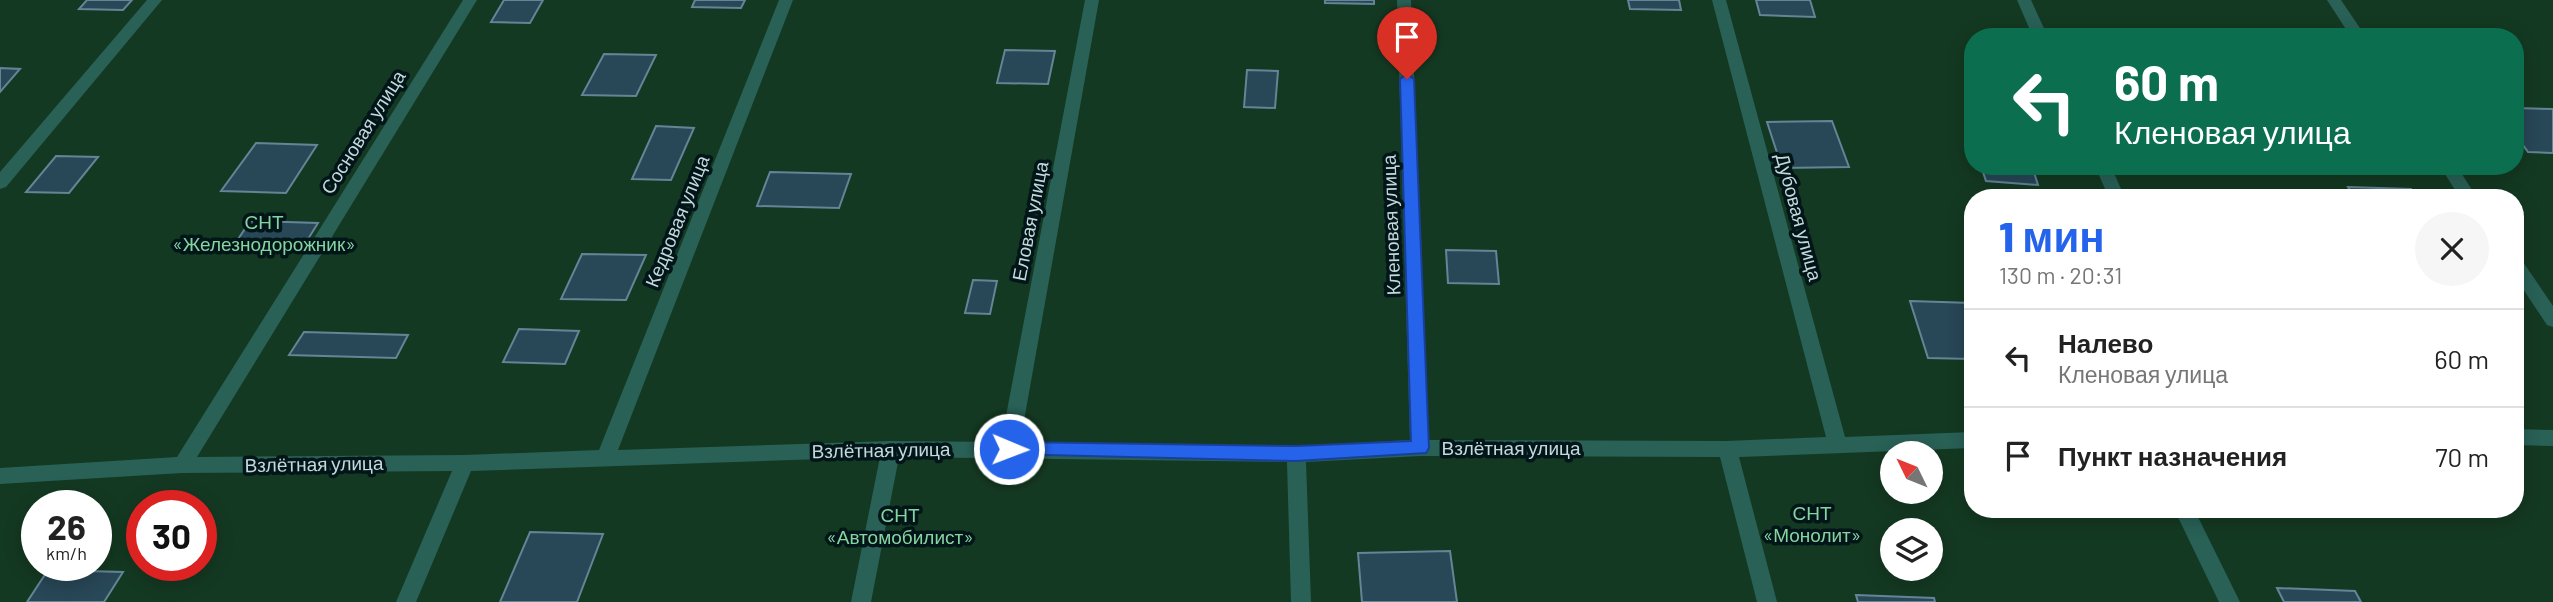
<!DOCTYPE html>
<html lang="ru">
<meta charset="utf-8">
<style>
:root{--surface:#fff;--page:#f6f6f6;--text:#222;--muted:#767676;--line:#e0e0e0;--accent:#2563eb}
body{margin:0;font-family:Barlow,sans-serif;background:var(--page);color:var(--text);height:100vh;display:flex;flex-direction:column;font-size:26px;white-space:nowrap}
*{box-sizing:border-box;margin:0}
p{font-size:23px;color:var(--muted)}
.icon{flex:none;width:38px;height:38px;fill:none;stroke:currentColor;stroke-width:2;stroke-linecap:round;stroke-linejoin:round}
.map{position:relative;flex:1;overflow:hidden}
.panel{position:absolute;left:1964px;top:189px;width:560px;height:329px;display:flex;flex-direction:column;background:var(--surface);border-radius:28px;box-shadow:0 4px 18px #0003}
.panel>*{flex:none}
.top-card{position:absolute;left:1964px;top:28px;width:560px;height:147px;border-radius:28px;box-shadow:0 4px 18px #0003;background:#0b6e4f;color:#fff;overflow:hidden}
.needle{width:46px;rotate:313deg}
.tools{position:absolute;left:1880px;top:441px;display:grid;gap:14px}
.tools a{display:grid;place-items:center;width:63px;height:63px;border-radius:50%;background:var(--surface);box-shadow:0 4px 18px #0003;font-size:35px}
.speed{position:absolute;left:21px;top:490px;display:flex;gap:14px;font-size:35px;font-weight:700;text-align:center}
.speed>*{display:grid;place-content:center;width:91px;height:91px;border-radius:50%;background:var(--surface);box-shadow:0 4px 18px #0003;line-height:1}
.speed small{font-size:18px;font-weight:400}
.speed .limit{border:10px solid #d22;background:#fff;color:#111}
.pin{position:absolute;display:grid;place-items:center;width:60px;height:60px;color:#fff;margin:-72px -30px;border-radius:50% 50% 50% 0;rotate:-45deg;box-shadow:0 0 7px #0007}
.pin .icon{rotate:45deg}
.me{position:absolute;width:77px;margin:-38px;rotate:91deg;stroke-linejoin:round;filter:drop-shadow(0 0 5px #0008)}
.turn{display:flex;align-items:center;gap:24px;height:147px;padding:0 35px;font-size:32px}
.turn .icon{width:91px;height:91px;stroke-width:2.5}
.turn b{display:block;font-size:49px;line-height:60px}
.round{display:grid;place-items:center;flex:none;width:74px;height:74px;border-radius:37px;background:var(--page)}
.headline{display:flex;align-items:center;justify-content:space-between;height:119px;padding:0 35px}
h1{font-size:42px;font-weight:800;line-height:52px;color:var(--accent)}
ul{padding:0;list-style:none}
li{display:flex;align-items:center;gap:21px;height:98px;padding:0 35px;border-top:2px solid var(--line)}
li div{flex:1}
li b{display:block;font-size:26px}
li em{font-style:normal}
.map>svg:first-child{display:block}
.green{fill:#143922;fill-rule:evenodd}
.building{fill:#284757;stroke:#638596;stroke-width:2}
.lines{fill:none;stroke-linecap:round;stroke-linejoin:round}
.minor{fill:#296157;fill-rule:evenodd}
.route{fill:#2563eb;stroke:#184099;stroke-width:2}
.labels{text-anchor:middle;stroke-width:7;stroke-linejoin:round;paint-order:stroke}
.street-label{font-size:19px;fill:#c3d9db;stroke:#021518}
.park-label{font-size:19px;fill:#86d4a0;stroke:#021518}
</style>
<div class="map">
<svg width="2553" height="602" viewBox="0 0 2553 602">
<rect width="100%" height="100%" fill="#011f23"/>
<!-- green -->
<path class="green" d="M 0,0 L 2553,0 L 2553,602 L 0,602 ZM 1972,37 L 2515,37 L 2515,166 L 1972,166 ZM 1972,198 L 2515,198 L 2515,509 L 1972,509 ZM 1892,453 L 1930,453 L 1930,492 L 1892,492 ZM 37,506 L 96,506 L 96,565 L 37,565 ZM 142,506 L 201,506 L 201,565 L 142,565 ZM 1892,530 L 1930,530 L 1930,569 L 1892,569 Z"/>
<!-- building -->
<g class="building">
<path d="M 87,0 L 132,0 L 123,10 L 79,9 Z"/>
<path d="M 504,0 L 543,0 L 530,23 L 491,22 Z"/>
<path d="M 695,0 L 745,0 L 741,8 L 692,7 Z"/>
<path d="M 1325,0 L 1374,0 L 1374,4 L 1325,3 Z"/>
<path d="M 1628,0 L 1679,0 L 1681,10 L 1630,9 Z"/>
<path d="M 1756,0 L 1810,0 L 1815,17 L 1760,15 Z"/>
<path d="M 1005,50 L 1055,51 L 1048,84 L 997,83 Z"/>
<path d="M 604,54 L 656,55 L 636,96 L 582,95 Z"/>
<path d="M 0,68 L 20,69 L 0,92 Z"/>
<path d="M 1247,70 L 1278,71 L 1275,108 L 1244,107 Z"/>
<path d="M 2515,108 L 2553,109 L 2553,153 L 2528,152 L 2515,134 Z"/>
<path d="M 1832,121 L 1849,167 L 1782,168 L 1767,122 Z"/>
<path d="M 656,126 L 694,128 L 671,180 L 632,179 Z"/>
<path d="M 256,143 L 317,145 L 286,193 L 221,191 Z"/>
<path d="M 56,156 L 98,157 L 69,193 L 26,192 Z"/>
<path d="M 1981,166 L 2032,166 L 2038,185 L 1986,181 Z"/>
<path d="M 770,172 L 851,174 L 839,208 L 757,206 Z"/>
<path d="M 2348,187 L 2411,189 L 2416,198 L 2355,198 Z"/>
<path d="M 250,221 L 318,223 L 300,252 L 231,250 Z"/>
<path d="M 1446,250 L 1496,251 L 1499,284 L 1448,283 Z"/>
<path d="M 582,254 L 646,255 L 626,300 L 561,299 Z"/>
<path d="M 973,280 L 997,281 L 990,314 L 965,313 Z"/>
<path d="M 1910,301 L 1972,303 L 1972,359 L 1928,358 Z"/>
<path d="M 519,329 L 579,331 L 565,364 L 503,362 Z"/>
<path d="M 304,332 L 408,335 L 396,358 L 289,355 Z"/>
<path d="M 530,532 L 603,534 L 577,602 L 500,602 Z"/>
<path d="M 1450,551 L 1457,602 L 1362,602 L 1358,553 Z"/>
<path d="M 48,570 L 123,572 L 104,602 L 27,602 Z"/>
<path d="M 2277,588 L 2355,591 L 2361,602 L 2284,602 Z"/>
<path d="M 1856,595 L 1934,598 L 1935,602 L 1858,602 Z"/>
</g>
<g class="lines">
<!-- minor -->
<g class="minor">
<path d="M 147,0 L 162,0 L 6,187 L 0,189 L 0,172 Z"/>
<path d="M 463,0 L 477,0 L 197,457 L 465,455 L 599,450 L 779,0 L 793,0 L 618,450 L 891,441 L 1001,442 L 1085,0 L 1099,0 L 1020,443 L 1296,446 L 1410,440 L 1397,0 L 1411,0 L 1429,440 L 1727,441 L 1826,437 L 1712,0 L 1726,0 L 1845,437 L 1972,432 L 1972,448 L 1739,457 L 1777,602 L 1757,602 L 1720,457 L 1420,456 L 1306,462 L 1311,602 L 1291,602 L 1287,462 L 899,457 L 871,602 L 851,602 L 880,457 L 471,471 L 416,602 L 396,602 L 452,471 L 182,473 L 0,484 L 0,468 L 177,457 Z"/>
<path d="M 2017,0 L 2031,0 L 2048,37 L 2033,37 Z"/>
<path d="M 2327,0 L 2341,0 L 2366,37 L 2351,37 Z"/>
<path d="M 2095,166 L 2111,166 L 2125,198 L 2109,198 Z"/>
<path d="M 2440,166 L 2457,166 L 2477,198 L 2460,198 Z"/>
<path d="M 2515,258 L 2521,259 L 2553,306 L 2553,327 L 2547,325 L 2515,277 Z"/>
<path d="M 2515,429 L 2553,430 L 2553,446 L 2515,445 Z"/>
<path d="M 2174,509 L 2194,509 L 2240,602 L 2219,602 Z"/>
</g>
</g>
<!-- route -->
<path class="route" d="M 1407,74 L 1414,79 L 1429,448 L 1426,453 L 1296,461 L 1003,454 L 1000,449 L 1003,444 L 1009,442 L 1296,446 L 1411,441 L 1400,79 Z"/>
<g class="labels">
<!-- street labels -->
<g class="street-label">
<text transform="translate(363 132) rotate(-58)" y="7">Сосновая улица</text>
<text transform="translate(1799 217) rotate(75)" y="7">Дубовая улица</text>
<text transform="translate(677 221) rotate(-68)" y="7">Кедровая улица</text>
<text transform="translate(1030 221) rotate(-79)" y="7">Еловая улица</text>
<text transform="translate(1391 225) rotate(-92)" y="7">Кленовая улица</text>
<text x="1511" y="455">Взлётная улица</text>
<text transform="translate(881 450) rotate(-1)" y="7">Взлётная улица</text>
<text transform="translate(314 464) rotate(-1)" y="7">Взлётная улица</text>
</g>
<!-- park labels -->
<g class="park-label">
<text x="264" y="229">СНТ<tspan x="264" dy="22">«Железнодорожник»</tspan></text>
<text x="1812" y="520">СНТ<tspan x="1812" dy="22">«Монолит»</tspan></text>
<text x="900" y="522">СНТ<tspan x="900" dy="22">«Автомобилист»</tspan></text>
</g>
</g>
</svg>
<div class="tools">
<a><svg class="needle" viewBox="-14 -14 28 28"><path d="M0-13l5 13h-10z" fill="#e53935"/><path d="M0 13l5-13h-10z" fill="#767676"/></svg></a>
<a><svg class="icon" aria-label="layers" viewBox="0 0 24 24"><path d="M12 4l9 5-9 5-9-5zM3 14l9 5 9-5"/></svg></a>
</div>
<div class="speed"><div>26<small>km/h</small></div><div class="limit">30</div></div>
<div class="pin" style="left:1407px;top:79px;background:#d93025"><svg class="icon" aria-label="arrive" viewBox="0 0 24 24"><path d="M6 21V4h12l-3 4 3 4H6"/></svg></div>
<svg class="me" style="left:1009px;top:449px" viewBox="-20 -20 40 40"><circle r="17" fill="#2563eb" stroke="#fff" stroke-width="3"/><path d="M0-11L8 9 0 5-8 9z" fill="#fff"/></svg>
<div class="top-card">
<div class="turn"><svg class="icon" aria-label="left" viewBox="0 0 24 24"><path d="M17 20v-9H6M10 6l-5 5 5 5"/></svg><div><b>60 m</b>Кленовая улица</div></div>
</div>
<section class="panel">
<div class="headline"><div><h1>1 мин</h1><p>130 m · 20:31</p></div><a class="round"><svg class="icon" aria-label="close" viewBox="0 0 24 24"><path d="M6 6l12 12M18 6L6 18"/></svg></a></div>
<ul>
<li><svg class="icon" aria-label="left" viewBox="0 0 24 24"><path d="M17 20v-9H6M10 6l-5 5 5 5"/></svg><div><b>Налево</b><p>Кленовая улица</p></div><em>60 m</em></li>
<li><svg class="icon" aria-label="arrive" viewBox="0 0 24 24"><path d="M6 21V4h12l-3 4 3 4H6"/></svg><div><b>Пункт назначения</b></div><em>70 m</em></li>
</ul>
</section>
</div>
